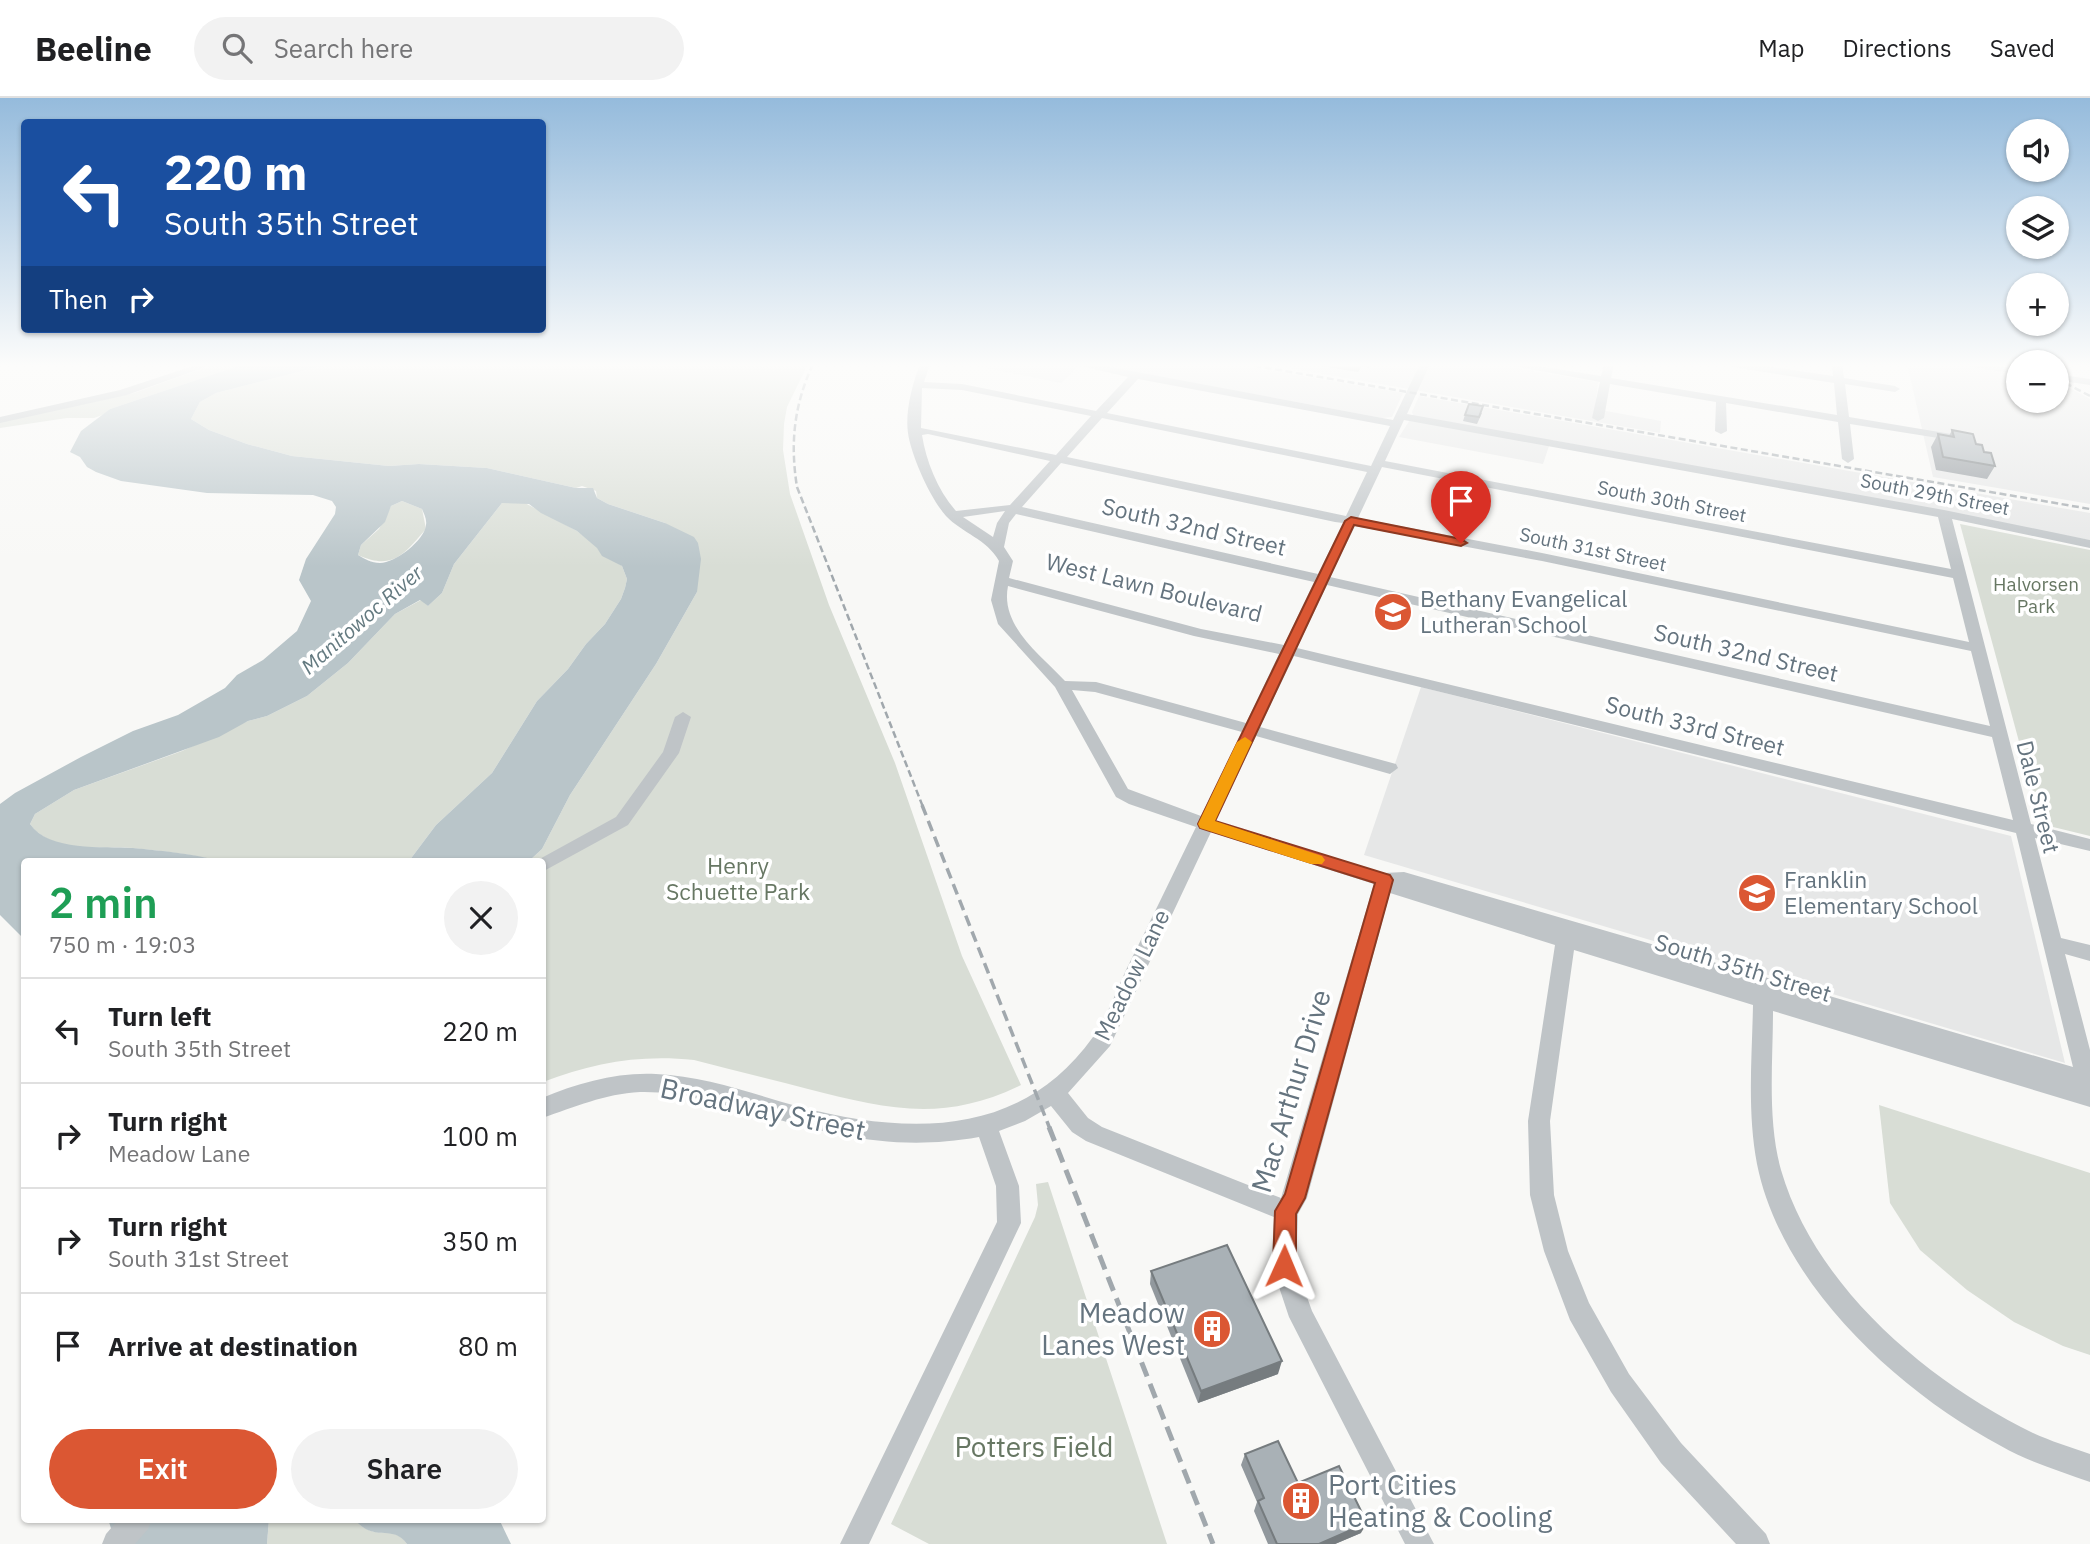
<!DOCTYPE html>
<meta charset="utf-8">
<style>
:root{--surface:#fff;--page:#f2f2f2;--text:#202124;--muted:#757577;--line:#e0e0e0;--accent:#db5733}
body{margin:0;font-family:"IBM Plex Sans",sans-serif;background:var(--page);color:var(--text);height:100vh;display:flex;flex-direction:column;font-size:26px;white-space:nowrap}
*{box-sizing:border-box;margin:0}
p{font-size:23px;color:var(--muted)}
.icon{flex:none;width:38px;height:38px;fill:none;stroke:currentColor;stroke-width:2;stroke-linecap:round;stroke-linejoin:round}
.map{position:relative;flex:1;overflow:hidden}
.sheet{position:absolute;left:21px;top:760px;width:525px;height:665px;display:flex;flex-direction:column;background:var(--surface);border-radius:7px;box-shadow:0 2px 5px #0004}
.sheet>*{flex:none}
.guide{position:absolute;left:21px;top:21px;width:525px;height:214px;border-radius:7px;box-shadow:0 2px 5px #0004;background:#1a4fa0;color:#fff;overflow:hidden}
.controls{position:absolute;left:2006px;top:21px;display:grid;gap:14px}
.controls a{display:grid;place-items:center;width:63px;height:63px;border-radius:50%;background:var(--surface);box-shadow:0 2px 5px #0004;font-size:35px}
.pin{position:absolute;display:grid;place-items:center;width:60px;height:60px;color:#fff;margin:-72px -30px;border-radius:50% 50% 50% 0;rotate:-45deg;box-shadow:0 0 7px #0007}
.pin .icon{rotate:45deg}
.me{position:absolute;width:77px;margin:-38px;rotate:1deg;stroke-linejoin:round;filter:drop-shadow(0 0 5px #0008)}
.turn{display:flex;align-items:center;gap:24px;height:147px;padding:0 28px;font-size:32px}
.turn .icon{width:91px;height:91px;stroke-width:2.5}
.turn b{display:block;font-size:49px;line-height:60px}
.then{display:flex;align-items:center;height:66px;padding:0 28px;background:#0003;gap:14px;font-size:26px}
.round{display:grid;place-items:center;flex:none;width:74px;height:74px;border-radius:37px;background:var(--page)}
.headline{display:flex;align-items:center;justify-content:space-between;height:119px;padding:0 28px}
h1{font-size:42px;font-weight:600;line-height:52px;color:#1e9e55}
.primary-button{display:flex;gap:14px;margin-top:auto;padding:14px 28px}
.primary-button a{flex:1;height:80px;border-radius:42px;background:var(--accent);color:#fff;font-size:28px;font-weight:600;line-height:80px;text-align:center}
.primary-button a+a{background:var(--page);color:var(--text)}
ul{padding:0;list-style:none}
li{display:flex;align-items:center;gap:21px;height:105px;padding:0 28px;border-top:2px solid var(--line)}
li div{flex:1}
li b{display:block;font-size:26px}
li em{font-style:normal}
header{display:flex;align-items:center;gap:42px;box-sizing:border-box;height:98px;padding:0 35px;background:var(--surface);border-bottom:2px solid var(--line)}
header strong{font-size:33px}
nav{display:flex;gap:38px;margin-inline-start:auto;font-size:24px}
.search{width:490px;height:63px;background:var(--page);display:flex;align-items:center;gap:18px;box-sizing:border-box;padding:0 24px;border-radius:38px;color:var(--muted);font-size:26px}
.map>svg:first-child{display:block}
.built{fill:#e6e7e7}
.green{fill:#d8ddd5}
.water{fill:#b9c5c9;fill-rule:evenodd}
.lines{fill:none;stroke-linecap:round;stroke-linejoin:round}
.minor{fill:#bfc4c7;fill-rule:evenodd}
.rail-far2{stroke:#a1a8ad;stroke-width:2.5;stroke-dasharray:7 3.5;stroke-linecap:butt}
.rail-far1{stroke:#a1a8ad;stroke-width:3.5;stroke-dasharray:11 6;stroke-linecap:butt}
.rail{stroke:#a1a8ad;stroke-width:5;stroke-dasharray:15 8;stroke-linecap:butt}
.wall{fill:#91989d}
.shaded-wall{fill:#767c7f}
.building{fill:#a9b1b6;stroke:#767c7f;stroke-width:2}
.route{fill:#db5733;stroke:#8e3921;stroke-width:2}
.slow{fill:#f59e0b}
.labels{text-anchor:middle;stroke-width:7;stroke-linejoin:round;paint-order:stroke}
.far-street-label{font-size:19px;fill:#65747f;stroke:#fff}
.far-park-label{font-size:19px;fill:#677763;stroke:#fff}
.far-water-label{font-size:21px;font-style:italic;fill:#647a80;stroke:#fff}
.street-label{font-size:23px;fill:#65747f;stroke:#fff}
.poi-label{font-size:23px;fill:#65747f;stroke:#fff;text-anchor:start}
.park-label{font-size:23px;fill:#677763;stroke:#fff}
.near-street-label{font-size:28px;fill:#65747f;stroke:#fff}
.near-poi-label{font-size:28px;fill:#65747f;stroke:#fff;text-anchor:end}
.near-park-label{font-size:28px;fill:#677763;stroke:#fff}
</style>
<header>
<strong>Beeline</strong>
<div class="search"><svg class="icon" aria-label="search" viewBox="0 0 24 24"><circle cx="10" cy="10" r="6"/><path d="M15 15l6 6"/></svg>Search here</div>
<nav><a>Map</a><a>Directions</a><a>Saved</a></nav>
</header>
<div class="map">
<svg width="2090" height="1446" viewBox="0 0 2090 1446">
<rect width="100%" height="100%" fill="#f8f8f6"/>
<!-- built -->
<g class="built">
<path d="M 966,266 L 1081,266 L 1061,285 Z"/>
<path d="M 1093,266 L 1232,266 L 1403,295 L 1392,319 L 1382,320 Z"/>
<path d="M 1291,266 L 1491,266 L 1598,284 L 1595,311 L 1661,323 L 1660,335 L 1289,270 Z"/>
<path d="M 1907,266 L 1954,266 L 2018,275 L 2018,303 L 2056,303 L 2056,283 L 2090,301 L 2090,406 L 1933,379 Z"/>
<path d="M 1419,298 L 2090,415 L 2090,442 L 1551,342 L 1543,366 L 1399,339 L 1413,317 L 1412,314 Z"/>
<path d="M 1421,589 L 2011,738 L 2065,965 L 1364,757 Z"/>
</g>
<!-- green -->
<g class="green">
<path d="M 215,266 L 244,266 L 110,311 L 105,316 L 94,320 L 67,320 L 0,330 L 0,324 L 134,295 Z"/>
<path d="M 330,266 L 808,266 L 787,309 L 784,326 L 783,352 L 790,396 L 829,507 L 895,665 L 962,858 L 1021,987 C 943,1025 887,1011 808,991 C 770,981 732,972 694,962 C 640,956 592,965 543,984 L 542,763 L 529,763 L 542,751 L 570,697 L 656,566 L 697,494 L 665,425 L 608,406 L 597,400 L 596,393 L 582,388 L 576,390 L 487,370 L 419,366 L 389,368 L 292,358 L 247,346 L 209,332 L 191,321 L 200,304 L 216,295 Z"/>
<path d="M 402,403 L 422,411 L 426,431 C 404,456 393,473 358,457 L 361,447 L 379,431 L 391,408 Z"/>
<path d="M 502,405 L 525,405 L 577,433 L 622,468 L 627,481 L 625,490 L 621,501 L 605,526 L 586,546 L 568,571 L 537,603 L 492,675 L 436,727 L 409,763 L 219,763 C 190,756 162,753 133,750 C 102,748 51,756 30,726 L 35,716 L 74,692 L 182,653 L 248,623 L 267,618 L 307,598 L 348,565 L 395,516 L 421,502 L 428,508 L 442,495 L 454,466 Z"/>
<path d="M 1960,426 L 2090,452 L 2090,738 L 2049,728 L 2040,721 Z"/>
<path d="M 1879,1007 L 2090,1075 L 2090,1257 L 2063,1248 L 2014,1224 L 1967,1192 L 1920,1152 L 1890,1105 Z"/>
<path d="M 1048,1084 L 1167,1446 L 929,1446 L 891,1426 L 1035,1119 L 1038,1107 L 1036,1086 Z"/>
<path d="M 269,1421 L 354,1421 C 376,1446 392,1424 407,1446 L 267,1446 Z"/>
</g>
<!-- water -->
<g class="water">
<path d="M 244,266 L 330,266 L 216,295 L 200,304 L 191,321 L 209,332 L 247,346 L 292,358 L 389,368 L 419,366 L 487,370 L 576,390 L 593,390 L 597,400 L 608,406 L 665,425 L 694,439 L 698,445 L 701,461 L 697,494 L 656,566 L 570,697 L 542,751 L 529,763 L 409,763 L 436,727 L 492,675 L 537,603 L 568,571 L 586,546 L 605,526 L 621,501 L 625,490 L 627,481 L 622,468 L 602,458 L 597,450 L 577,433 L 541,415 L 529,406 L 502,405 L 454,466 L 442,495 L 428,508 L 420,502 L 395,516 L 348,565 L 307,598 L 267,618 L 248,623 L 219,639 L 74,692 L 35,716 L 30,726 C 49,754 103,748 133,750 C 162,753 191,755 219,763 L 24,763 L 24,841 L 0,817 L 0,706 L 15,695 L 81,659 L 133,633 L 178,617 L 225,590 L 237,577 L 263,562 L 297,533 L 311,503 L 299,482 L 306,461 L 335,416 L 336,409 L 332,403 L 313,397 L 207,395 L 121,383 L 96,374 L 87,369 L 80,359 L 70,354 L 81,333 L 110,311 ZM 402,403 L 422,411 C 424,416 427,421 426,427 C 425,442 395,465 380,465 C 371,465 365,461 358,457 L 361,447 L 385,424 L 391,408 Z"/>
<path d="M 108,1421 L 269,1421 L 267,1446 L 116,1446 Z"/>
<path d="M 354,1421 L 499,1421 L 511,1446 L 407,1446 C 392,1425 375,1446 354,1421 Z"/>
</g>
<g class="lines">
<!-- minor -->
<g class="minor">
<path d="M 199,266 L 214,266 L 127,297 L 0,325 L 0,319 L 120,292 Z"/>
<path d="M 920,266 L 930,266 L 924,284 L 962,286 L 1096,313 L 1128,279 L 1072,266 L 1094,266 L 1393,322 L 1420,266 L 1430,266 L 1407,316 L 1944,412 L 2090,442 L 2090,450 L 1952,421 L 2031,726 L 2090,741 L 2090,753 L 2035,740 L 2061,840 L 2090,847 L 2090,863 L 2065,856 L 2090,952 L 2090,1009 L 1773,913 C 1773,964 1767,1022 1781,1072 C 1814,1185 1919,1276 2021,1329 C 2043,1341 2067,1348 2090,1356 L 2090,1384 C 2060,1373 2029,1364 2001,1348 C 1898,1293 1781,1186 1757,1066 C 1747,1014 1752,960 1753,907 L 1574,852 L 1550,1023 L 1554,1097 L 1568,1153 L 1589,1205 L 1629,1276 L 1681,1345 L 1766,1436 L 1770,1446 L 1736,1446 L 1661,1365 L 1611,1294 L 1570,1222 L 1544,1153 L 1530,1097 L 1528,1023 L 1555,847 L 1390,795 L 1307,1100 L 1298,1116 L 1296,1168 L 1312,1213 L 1434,1446 L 1405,1446 L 1289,1219 L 1272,1168 L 1274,1119 L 1086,1043 L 1072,1034 L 1051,1008 L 1025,1023 L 999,1033 L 1019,1088 L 1021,1125 L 869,1446 L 840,1446 L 997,1124 L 996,1088 L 979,1039 C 894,1054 835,1037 754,1015 C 717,1005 678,993 640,994 C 604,996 575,1009 542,1020 L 542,1000 C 578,985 617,974 656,976 C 705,978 753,996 800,1009 C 909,1037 1021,1040 1093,939 C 1107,919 1116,894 1126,872 C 1150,824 1173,776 1196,729 L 1129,706 L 1116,699 L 1055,589 L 998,526 L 991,502 L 999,463 C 987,441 962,435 946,418 C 930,400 911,357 908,335 C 905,314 912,287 920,266 ZM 1138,281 L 1390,328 L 1371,368 L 1107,315 ZM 922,290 L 962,292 L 1091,318 L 1056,357 L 921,330 ZM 1102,320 L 1367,374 L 1346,418 L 1067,359 ZM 1404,322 L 1938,419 L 1951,471 L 1385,363 ZM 928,336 L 1050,363 L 1010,407 L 956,413 C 938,393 926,363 922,337 ZM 1061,365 L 1335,424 L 1343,425 L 1318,476 L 1022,409 ZM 1382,369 L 1953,480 L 1969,544 L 1542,455 L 1358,420 ZM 1005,413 L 997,425 L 993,439 L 963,419 ZM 1016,416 L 1314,484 L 1284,547 L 1201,531 L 1009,480 L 1013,463 L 1004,449 L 1009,425 ZM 1355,428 L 1542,463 L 1971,553 L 1990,628 L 1330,479 ZM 1327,487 L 1992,639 L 2013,722 L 1297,550 ZM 1008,488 L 1194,538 L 1279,556 L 1246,625 L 1096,584 L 1065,583 C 1040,556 1000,528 1008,488 ZM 1294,558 L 2016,735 L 2073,969 L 1404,774 L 1384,775 L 1216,723 L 1256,638 L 1390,676 L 1398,670 L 1396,666 L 1260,629 ZM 1072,592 L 1095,594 L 1242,634 L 1201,718 L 1128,691 ZM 1211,734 L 1374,786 L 1281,1100 L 1102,1029 L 1088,1020 L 1068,995 L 1110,948 Z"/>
<path d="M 1502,266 L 1526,266 L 1601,278 L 1604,266 L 1614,266 L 1611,280 L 1837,317 L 1834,285 L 1732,269 L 1727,266 L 1753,266 L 1833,278 L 1832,266 L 1842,266 L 1844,280 L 1895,288 L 1900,291 L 1895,294 L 1845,286 L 1849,319 L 1951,336 L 1957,339 L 1951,342 L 1850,326 L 1854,361 L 1848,365 L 1842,361 L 1838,324 L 1726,305 L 1727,333 L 1721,336 L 1715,333 L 1716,304 L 1610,286 L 1604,320 L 1598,323 L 1592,320 L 1600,284 Z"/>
<path d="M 1966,266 L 2018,270 L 2018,276 L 1971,269 Z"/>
<path d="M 2056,276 L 2090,281 L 2090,287 L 2056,282 Z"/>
<path d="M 683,614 L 691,619 L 679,655 L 628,727 L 542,774 L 542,763 L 536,763 L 616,719 L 663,654 L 675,619 Z"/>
<path d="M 119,1421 L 152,1421 L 148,1431 L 135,1446 L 102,1446 L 106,1436 Z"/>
</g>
<!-- rail-far2 -->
<g class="rail-far2">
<path d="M 813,266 C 794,307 790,345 797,389 L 923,709"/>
<path d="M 1244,266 L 2090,411"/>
<path d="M 2056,280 L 2090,298"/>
</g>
<!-- rail-far1 -->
<path class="rail-far1" d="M 922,707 L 1050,1031"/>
<!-- rail -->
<path class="rail" d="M 1049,1029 L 1213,1446"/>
</g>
<!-- wall -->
<g class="wall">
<path d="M 1310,266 L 1371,266 L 1369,270 L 1362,268 L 1358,274 Z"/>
<path d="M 1482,315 L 1477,326 L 1463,323 L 1465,317 Z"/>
<path d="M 1952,332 L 1976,346 L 1984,354 L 1995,368 L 1987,381 L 1936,372 L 1931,349 L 1938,336 L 1949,338 Z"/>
<path d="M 1151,1173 L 1278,1276 L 1198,1305 L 1150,1186 Z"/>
<path d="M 1245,1356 L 1298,1385 L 1361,1435 L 1335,1446 L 1268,1446 L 1254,1413 L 1257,1404 L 1241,1367 Z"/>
</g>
<!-- shaded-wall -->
<g class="shaded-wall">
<path d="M 1282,1263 L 1278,1276 L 1198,1305 L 1201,1293 Z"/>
<path d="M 1367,1425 L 1361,1435 L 1335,1446 L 1319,1446 Z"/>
</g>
<!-- building -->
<g class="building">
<path d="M 1469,306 L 1483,308 L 1479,319 L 1465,317 Z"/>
<path d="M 1952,332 L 1973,336 L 1976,346 L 1982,347 L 1984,354 L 1991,355 L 1995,368 L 1943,359 L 1938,336 L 1954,339 Z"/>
<path d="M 1227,1147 L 1282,1263 L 1201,1293 L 1151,1173 Z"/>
<path d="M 1278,1343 L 1298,1385 L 1339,1368 L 1367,1425 L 1319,1446 L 1277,1446 L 1258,1403 L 1264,1400 L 1245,1356 Z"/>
</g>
<!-- sky -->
<linearGradient id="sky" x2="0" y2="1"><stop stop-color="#95bbdc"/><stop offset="0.57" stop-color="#fcfcfb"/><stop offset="1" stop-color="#fcfcfb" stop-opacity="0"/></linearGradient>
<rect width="2090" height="469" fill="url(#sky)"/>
<!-- route -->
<path class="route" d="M 1351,419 L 1461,441 L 1467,445 L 1461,448 L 1354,427 L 1215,723 L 1390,777 L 1393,782 L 1305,1100 L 1296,1116 L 1296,1168 L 1292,1176 L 1284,1179 L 1277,1176 L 1273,1168 L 1275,1113 L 1285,1096 L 1375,785 L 1200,730 L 1198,726 L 1345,423 Z"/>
<!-- slow -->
<path class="slow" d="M 1245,639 L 1252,644 L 1215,723 L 1322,758 L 1325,762 L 1322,766 L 1311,766 L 1200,730 L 1198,726 L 1237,644 Z"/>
<!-- icons -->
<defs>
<symbol id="school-disc" viewBox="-11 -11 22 22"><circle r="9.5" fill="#db5733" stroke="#fff"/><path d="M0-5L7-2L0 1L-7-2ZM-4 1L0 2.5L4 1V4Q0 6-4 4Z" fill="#fff"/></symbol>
<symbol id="building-disc" viewBox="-11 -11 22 22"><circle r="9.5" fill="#db5733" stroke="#fff"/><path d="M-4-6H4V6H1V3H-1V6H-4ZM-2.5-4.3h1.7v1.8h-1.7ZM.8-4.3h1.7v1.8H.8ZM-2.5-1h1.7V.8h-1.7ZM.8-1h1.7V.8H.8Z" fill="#fff"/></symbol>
</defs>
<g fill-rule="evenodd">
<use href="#school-disc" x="1371" y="492" width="44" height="44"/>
<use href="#school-disc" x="1735" y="773" width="44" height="44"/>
<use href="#building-disc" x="1190" y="1209" width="44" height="44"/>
<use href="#building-disc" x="1279" y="1381" width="44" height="44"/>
</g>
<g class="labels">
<!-- far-street labels -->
<g class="far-street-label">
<text transform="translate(1935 396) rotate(11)" y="7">South 29th Street</text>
<text transform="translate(1672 403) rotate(11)" y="7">South 30th Street</text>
<text transform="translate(1593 451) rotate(12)" y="7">South 31st Street</text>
</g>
<!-- far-park labels -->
<g class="far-park-label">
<text x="2036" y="493">Halvorsen<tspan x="2036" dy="22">Park</tspan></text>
</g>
<!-- far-water labels -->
<g class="far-water-label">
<text transform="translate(362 522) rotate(-41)" y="7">Manitowoc River</text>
</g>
<!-- street labels -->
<g class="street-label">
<text transform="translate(1194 429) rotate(13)" y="8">South 32nd Street</text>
<text transform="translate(1154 490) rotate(14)" y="8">West Lawn Boulevard</text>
<text transform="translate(1746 555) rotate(13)" y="8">South 32nd Street</text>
<text transform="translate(1695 628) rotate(14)" y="8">South 33rd Street</text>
<text transform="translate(2038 699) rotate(76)" y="8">Dale Street</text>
<text transform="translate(1743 870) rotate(17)" y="8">South 35th Street</text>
<text transform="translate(1132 877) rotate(-64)" y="8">Meadow Lane</text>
</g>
<!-- poi labels -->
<g class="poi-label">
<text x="1420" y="509">Bethany Evangelical<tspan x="1420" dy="26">Lutheran School</tspan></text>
<text x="1784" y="790">Franklin<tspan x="1784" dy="26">Elementary School</tspan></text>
</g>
<!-- park labels -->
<g class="park-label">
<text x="738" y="776">Henry<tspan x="738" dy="26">Schuette Park</tspan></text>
</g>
<!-- near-street labels -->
<g class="near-street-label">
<text transform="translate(1291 993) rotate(-73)" y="10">Mac Arthur Drive</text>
<text transform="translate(763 1011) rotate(12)" y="10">Broadway Street</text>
</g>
<!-- near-poi labels -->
<g class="near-poi-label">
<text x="1185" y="1225">Meadow<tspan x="1185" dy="32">Lanes West</tspan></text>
<text x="1328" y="1397" text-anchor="start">Port Cities<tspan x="1328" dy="32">Heating &amp; Cooling</tspan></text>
</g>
<!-- near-park labels -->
<g class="near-park-label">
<text x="1034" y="1359">Potters Field</text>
</g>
</g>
</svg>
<div class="controls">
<a><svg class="icon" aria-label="sound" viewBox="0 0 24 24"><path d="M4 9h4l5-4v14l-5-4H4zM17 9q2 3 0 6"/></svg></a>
<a><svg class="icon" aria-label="layers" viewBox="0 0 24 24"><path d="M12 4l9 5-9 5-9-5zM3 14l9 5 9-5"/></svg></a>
<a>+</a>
<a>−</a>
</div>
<div class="pin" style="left:1461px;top:445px;background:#d93025"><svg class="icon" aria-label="arrive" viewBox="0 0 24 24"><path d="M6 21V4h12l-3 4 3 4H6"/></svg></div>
<svg class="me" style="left:1284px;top:1168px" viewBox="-20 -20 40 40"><path d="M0-17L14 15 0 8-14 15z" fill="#db5733" stroke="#fff" stroke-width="4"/></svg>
<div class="guide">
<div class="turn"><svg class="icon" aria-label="left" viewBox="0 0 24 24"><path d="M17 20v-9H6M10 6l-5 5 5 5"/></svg><div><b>220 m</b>South 35th Street</div></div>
<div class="then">Then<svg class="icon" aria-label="right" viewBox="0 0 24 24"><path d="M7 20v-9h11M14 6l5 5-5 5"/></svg></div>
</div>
<section class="sheet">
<div class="headline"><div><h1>2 min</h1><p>750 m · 19:03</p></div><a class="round"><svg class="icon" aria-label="close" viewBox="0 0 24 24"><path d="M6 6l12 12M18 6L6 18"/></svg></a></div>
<ul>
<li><svg class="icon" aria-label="left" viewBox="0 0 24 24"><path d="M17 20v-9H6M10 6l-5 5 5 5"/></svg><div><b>Turn left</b><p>South 35th Street</p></div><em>220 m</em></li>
<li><svg class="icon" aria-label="right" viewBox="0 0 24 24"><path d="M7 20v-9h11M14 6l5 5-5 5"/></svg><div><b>Turn right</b><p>Meadow Lane</p></div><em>100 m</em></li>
<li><svg class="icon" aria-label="right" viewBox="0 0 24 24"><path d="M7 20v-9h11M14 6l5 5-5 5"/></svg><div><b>Turn right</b><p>South 31st Street</p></div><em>350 m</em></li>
<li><svg class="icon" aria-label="arrive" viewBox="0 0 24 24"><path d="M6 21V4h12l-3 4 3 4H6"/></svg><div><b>Arrive at destination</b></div><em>80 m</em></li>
</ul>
<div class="primary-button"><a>Exit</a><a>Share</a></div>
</section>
</div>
